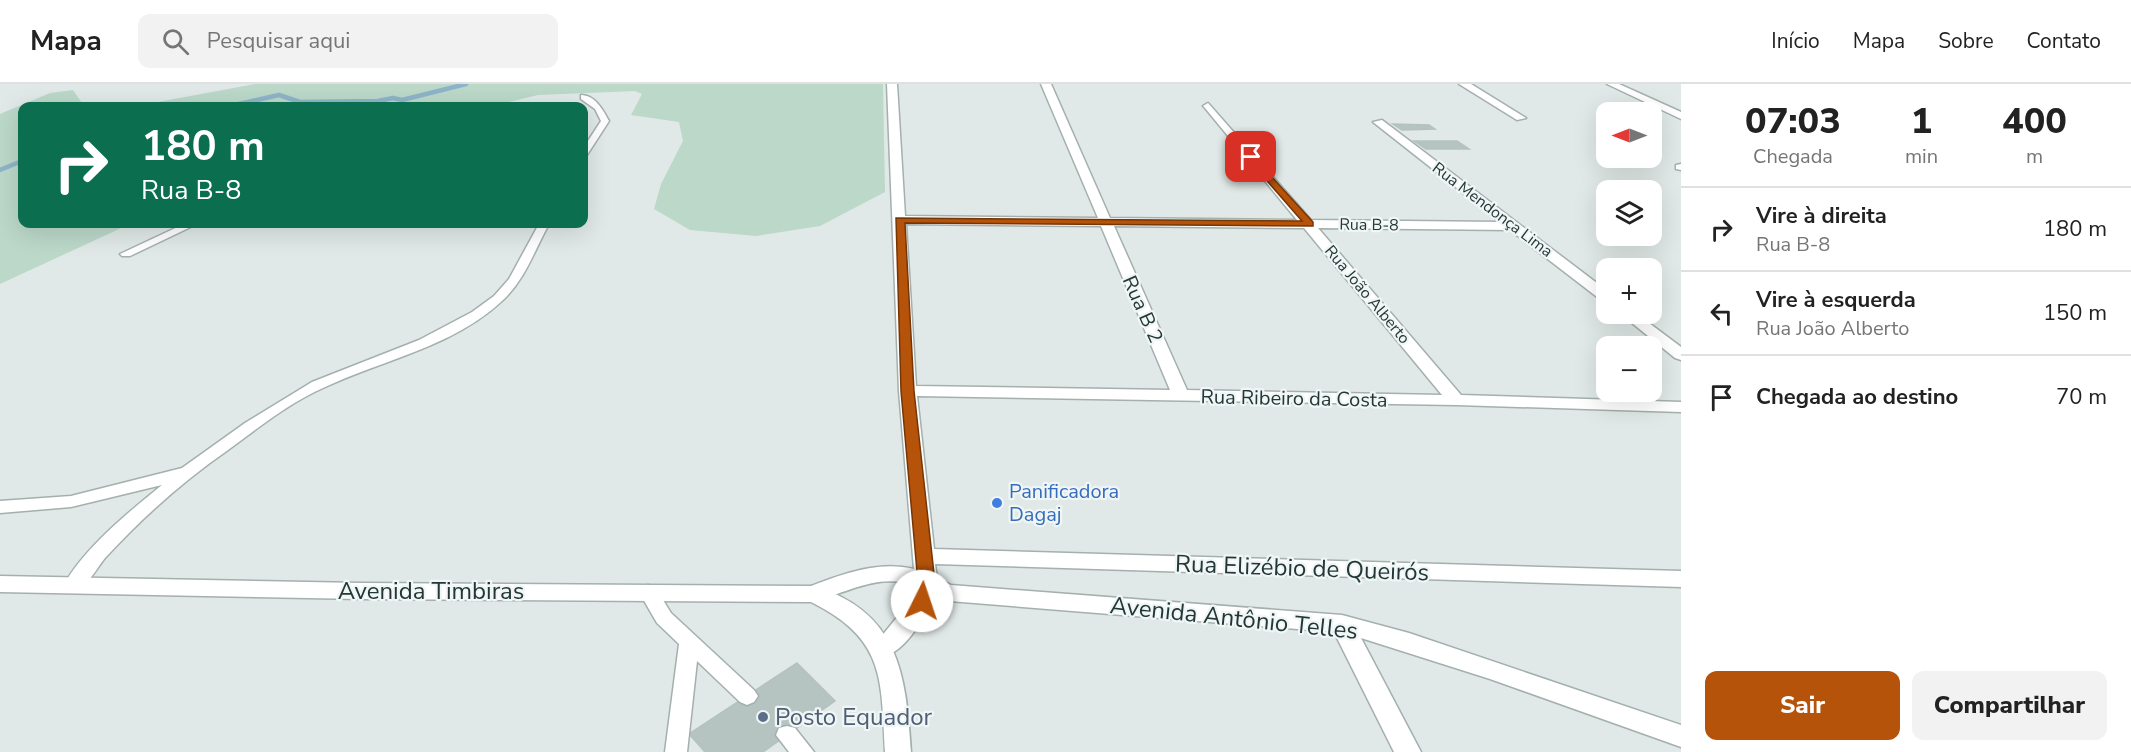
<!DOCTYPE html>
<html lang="pt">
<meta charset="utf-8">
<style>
:root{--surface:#fff;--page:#f2f2f2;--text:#222;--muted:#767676;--line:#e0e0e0;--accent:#b45309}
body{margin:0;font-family:"Nunito Sans",sans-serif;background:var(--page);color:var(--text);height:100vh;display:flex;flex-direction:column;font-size:22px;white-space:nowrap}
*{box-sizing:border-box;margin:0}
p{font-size:20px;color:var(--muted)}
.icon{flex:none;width:33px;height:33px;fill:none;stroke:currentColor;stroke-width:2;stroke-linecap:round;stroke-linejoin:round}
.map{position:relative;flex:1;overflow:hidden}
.sheet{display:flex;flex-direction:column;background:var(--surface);width:450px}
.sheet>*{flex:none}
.guide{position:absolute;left:18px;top:18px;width:570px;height:126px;border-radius:12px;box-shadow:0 6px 24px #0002;background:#0b6e4f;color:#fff;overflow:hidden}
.needle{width:39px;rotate:270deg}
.controls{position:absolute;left:1596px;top:18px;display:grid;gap:12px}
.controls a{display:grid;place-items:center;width:66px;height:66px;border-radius:12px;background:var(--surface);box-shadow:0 6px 24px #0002;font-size:30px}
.pin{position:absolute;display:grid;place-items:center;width:51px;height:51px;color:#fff;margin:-26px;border-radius:12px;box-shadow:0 3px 9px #0006}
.me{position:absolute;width:66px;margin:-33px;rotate:4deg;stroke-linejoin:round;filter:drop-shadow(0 0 4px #0008)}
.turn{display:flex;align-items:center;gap:21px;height:126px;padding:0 24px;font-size:27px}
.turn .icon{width:78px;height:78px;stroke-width:2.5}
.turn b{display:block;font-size:42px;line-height:51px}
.eta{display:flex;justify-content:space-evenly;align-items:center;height:102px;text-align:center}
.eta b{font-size:36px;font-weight:800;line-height:42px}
.action{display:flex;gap:12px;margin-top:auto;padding:12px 24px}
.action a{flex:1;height:69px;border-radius:12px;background:var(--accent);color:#fff;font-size:24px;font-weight:800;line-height:69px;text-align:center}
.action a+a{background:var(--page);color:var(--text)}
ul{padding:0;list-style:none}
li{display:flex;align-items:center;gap:18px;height:84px;padding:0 24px;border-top:2px solid var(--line)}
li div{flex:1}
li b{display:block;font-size:22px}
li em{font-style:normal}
header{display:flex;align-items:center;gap:36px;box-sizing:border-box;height:84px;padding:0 30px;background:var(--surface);border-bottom:2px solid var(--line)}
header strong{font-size:28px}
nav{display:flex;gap:33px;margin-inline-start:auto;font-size:21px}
.search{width:420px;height:54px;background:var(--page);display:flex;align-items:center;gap:15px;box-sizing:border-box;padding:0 21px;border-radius:12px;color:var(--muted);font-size:22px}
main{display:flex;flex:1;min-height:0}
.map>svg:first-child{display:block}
.green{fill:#bbd8c9}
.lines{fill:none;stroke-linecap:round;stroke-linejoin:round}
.stream{stroke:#8eb4c9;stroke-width:4.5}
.building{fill:#b6c4c1;stroke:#b4c2bf;stroke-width:1.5}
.service-casing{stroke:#a4b0ae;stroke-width:3}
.minor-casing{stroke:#a4b0ae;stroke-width:3}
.tertiary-casing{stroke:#a4b0ae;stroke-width:3}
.service{fill:#fff;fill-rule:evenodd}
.minor{fill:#fff;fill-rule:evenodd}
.tertiary{fill:#fff;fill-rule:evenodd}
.route{fill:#b45309;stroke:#753606;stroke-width:1.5}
.shop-dot{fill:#3f7fe0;stroke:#f0f6f5;stroke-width:2}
.service-dot{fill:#5c6f8a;stroke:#f0f6f5;stroke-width:2}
.labels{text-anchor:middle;stroke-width:4.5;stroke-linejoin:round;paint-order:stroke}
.far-street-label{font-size:16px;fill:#233836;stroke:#f0f6f5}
.street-label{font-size:20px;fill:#233836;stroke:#f0f6f5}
.shop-label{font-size:20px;fill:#366cbe;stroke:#f0f6f5;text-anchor:start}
.near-street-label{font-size:24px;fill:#233836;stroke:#f0f6f5}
.near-service-label{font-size:24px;fill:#4e5e75;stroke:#f0f6f5;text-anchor:start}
</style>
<header>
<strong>Mapa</strong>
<div class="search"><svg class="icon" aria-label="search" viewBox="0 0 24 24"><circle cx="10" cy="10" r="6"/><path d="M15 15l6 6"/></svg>Pesquisar aqui</div>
<nav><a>Início</a><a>Mapa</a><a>Sobre</a><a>Contato</a></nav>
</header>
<main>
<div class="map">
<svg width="1681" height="668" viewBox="0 0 1681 668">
<rect width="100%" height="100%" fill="#e0e9e7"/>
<!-- green -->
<g class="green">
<path d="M 255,0 L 883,0 L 885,108 L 820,142 L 756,152 L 690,146 L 654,125 L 661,100 L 683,57 L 679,38 L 631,31 L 642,10 L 635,7 L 538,11 L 492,22 L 136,22 Z"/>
<path d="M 73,6 L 84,22 L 22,22 L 22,140 L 130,140 L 0,200 L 0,30 L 50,9 Z"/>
</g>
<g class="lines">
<!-- stream -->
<g class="stream">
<path d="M 230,22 L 279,11 L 300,18 L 378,17 L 393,14 L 402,16 L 466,0"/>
<path d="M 0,86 L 22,77"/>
</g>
</g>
<!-- building -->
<g class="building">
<path d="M 1393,40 L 1429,41 L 1435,45 L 1402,46 Z"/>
<path d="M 1414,57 L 1457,57 L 1469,65 L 1426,65 Z"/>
<path d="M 797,579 L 835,617 L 763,668 L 705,668 L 689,650 Z"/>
</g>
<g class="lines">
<defs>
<g id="service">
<path d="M 581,11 C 595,11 603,26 609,37 L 587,71 L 584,72 L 584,63 L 601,37 L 595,25 L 581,15 Z"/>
<path d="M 184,140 L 197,140 L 130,172 L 122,172 L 120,170 Z"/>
<path d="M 539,140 L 549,140 C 534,167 525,196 502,217 C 453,263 382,276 323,304 C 289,319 258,344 228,366 C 183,397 142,434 105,474 C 95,486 84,511 66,506 L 64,501 C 84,464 130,427 162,401 L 71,423 L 0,429 L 0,417 L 71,412 L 182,384 L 245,339 L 312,298 L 419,256 L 472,228 L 494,212 L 509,195 Z"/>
<path d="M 648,501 L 655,503 L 671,529 L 754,606 L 758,612 L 754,618 L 747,621 L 740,618 L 697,577 L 687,668 L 665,668 L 679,560 L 657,539 L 639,508 L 641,503 Z"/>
<path d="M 787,642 L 795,644 L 814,668 L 789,668 L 776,651 L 779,644 Z"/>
</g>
<g id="minor">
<path d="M 887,0 L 897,0 L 905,132 L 1098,134 L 1041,0 L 1051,0 L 1110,134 L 1297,136 L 1205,24 L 1203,22 L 1208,19 L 1311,136 L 1500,138 L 1373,38 L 1382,36 L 1606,206 L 1606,217 L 1601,216 L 1510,146 L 1318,144 L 1461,311 L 1681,318 L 1681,328 L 1456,321 L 917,312 L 934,465 L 1681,487 L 1681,503 L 935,480 L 937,494 L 951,501 L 1342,531 L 1409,549 L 1681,641 L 1681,663 L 1490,595 L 1361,554 L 1421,668 L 1394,668 L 1334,548 L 949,517 L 934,512 C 926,532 900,579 875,571 L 872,564 L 907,521 L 914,502 C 881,488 845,509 814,518 L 806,516 L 803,510 L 806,504 C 840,491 877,476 914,485 L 899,307 ZM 906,140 L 1101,142 L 1170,306 L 916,302 ZM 1114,142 L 1304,144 L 1442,311 L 1187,306 Z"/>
<path d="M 1459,0 L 1471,0 L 1526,34 L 1517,36 Z"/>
<path d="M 1607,0 L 1619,0 L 1681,28 L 1681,35 Z"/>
<path d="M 1681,80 L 1681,86 L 1676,85 L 1676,81 Z"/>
<path d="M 1621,230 L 1637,230 L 1681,263 L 1681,276 L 1675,274 Z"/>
</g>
<path id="tertiary" d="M 0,492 L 361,499 L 814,502 C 899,528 906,590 911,668 L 885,668 C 881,593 885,555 811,518 L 361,515 L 0,508 Z"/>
</defs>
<!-- service casing -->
<use href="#service" class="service-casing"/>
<!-- minor casing -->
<use href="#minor" class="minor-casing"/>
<!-- tertiary casing -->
<use href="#tertiary" class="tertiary-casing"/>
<!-- service -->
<use href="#service" class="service"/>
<!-- minor -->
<use href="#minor" class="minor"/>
<!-- tertiary -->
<use href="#tertiary" class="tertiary"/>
</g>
<!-- route -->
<path class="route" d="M 1251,70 L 1313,138 L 1313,142 L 905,139 L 914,307 L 935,499 L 929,522 L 916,522 L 914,517 L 918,499 L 901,307 L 896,134 L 1302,137 L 1248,75 Z"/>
<!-- markers -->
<circle class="shop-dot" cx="997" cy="419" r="6"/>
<circle class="service-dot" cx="763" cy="633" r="6"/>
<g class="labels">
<!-- far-street labels -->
<g class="far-street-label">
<text transform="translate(1493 125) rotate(37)" y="6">Rua Mendonça Lima</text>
<text transform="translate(1369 140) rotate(1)" y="6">Rua B-8</text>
<text transform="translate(1368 210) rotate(50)" y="6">Rua João Alberto</text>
</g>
<!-- street labels -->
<g class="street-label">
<text transform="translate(1143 225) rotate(66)" y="7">Rua B 2</text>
<text transform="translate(1294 314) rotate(1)" y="7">Rua Ribeiro da Costa</text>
</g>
<!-- shop labels -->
<g class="shop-label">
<text x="1009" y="414">Panificadora<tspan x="1009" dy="23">Dagaj</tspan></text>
</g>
<!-- near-street labels -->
<g class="near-street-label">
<text transform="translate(1302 484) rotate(2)" y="8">Rua Elizébio de Queirós</text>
<text x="431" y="515">Avenida Timbiras</text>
<text transform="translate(1234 534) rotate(6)" y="8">Avenida Antônio Telles</text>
</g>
<!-- near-service labels -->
<g class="near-service-label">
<text x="775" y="641">Posto Equador</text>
</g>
</g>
</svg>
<div class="controls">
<a><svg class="needle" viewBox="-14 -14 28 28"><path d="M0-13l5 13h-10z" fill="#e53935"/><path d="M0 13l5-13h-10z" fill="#767676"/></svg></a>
<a><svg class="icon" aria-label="layers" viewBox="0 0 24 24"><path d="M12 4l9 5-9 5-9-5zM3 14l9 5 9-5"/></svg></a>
<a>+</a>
<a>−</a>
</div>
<div class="pin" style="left:1251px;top:73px;background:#d93025"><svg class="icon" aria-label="arrive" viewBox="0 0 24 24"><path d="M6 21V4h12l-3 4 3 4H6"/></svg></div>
<svg class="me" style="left:922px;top:517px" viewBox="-20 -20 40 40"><circle r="19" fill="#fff"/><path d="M0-13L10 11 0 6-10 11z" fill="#b45309"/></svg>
<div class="guide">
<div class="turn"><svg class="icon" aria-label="right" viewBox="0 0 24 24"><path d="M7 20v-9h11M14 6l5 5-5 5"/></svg><div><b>180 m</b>Rua B-8</div></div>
</div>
</div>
<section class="sheet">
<div class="eta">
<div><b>07:03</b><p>Chegada</p></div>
<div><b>1</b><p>min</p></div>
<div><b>400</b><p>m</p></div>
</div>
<ul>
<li><svg class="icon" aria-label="right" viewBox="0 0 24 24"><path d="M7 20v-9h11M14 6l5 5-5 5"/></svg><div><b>Vire à direita</b><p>Rua B-8</p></div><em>180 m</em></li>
<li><svg class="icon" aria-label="left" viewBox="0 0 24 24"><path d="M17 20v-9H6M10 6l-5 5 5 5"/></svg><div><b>Vire à esquerda</b><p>Rua João Alberto</p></div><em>150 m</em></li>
<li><svg class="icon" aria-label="arrive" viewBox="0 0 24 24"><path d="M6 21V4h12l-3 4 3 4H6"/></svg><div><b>Chegada ao destino</b></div><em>70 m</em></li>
</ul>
<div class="action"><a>Sair</a><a>Compartilhar</a></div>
</section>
</main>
